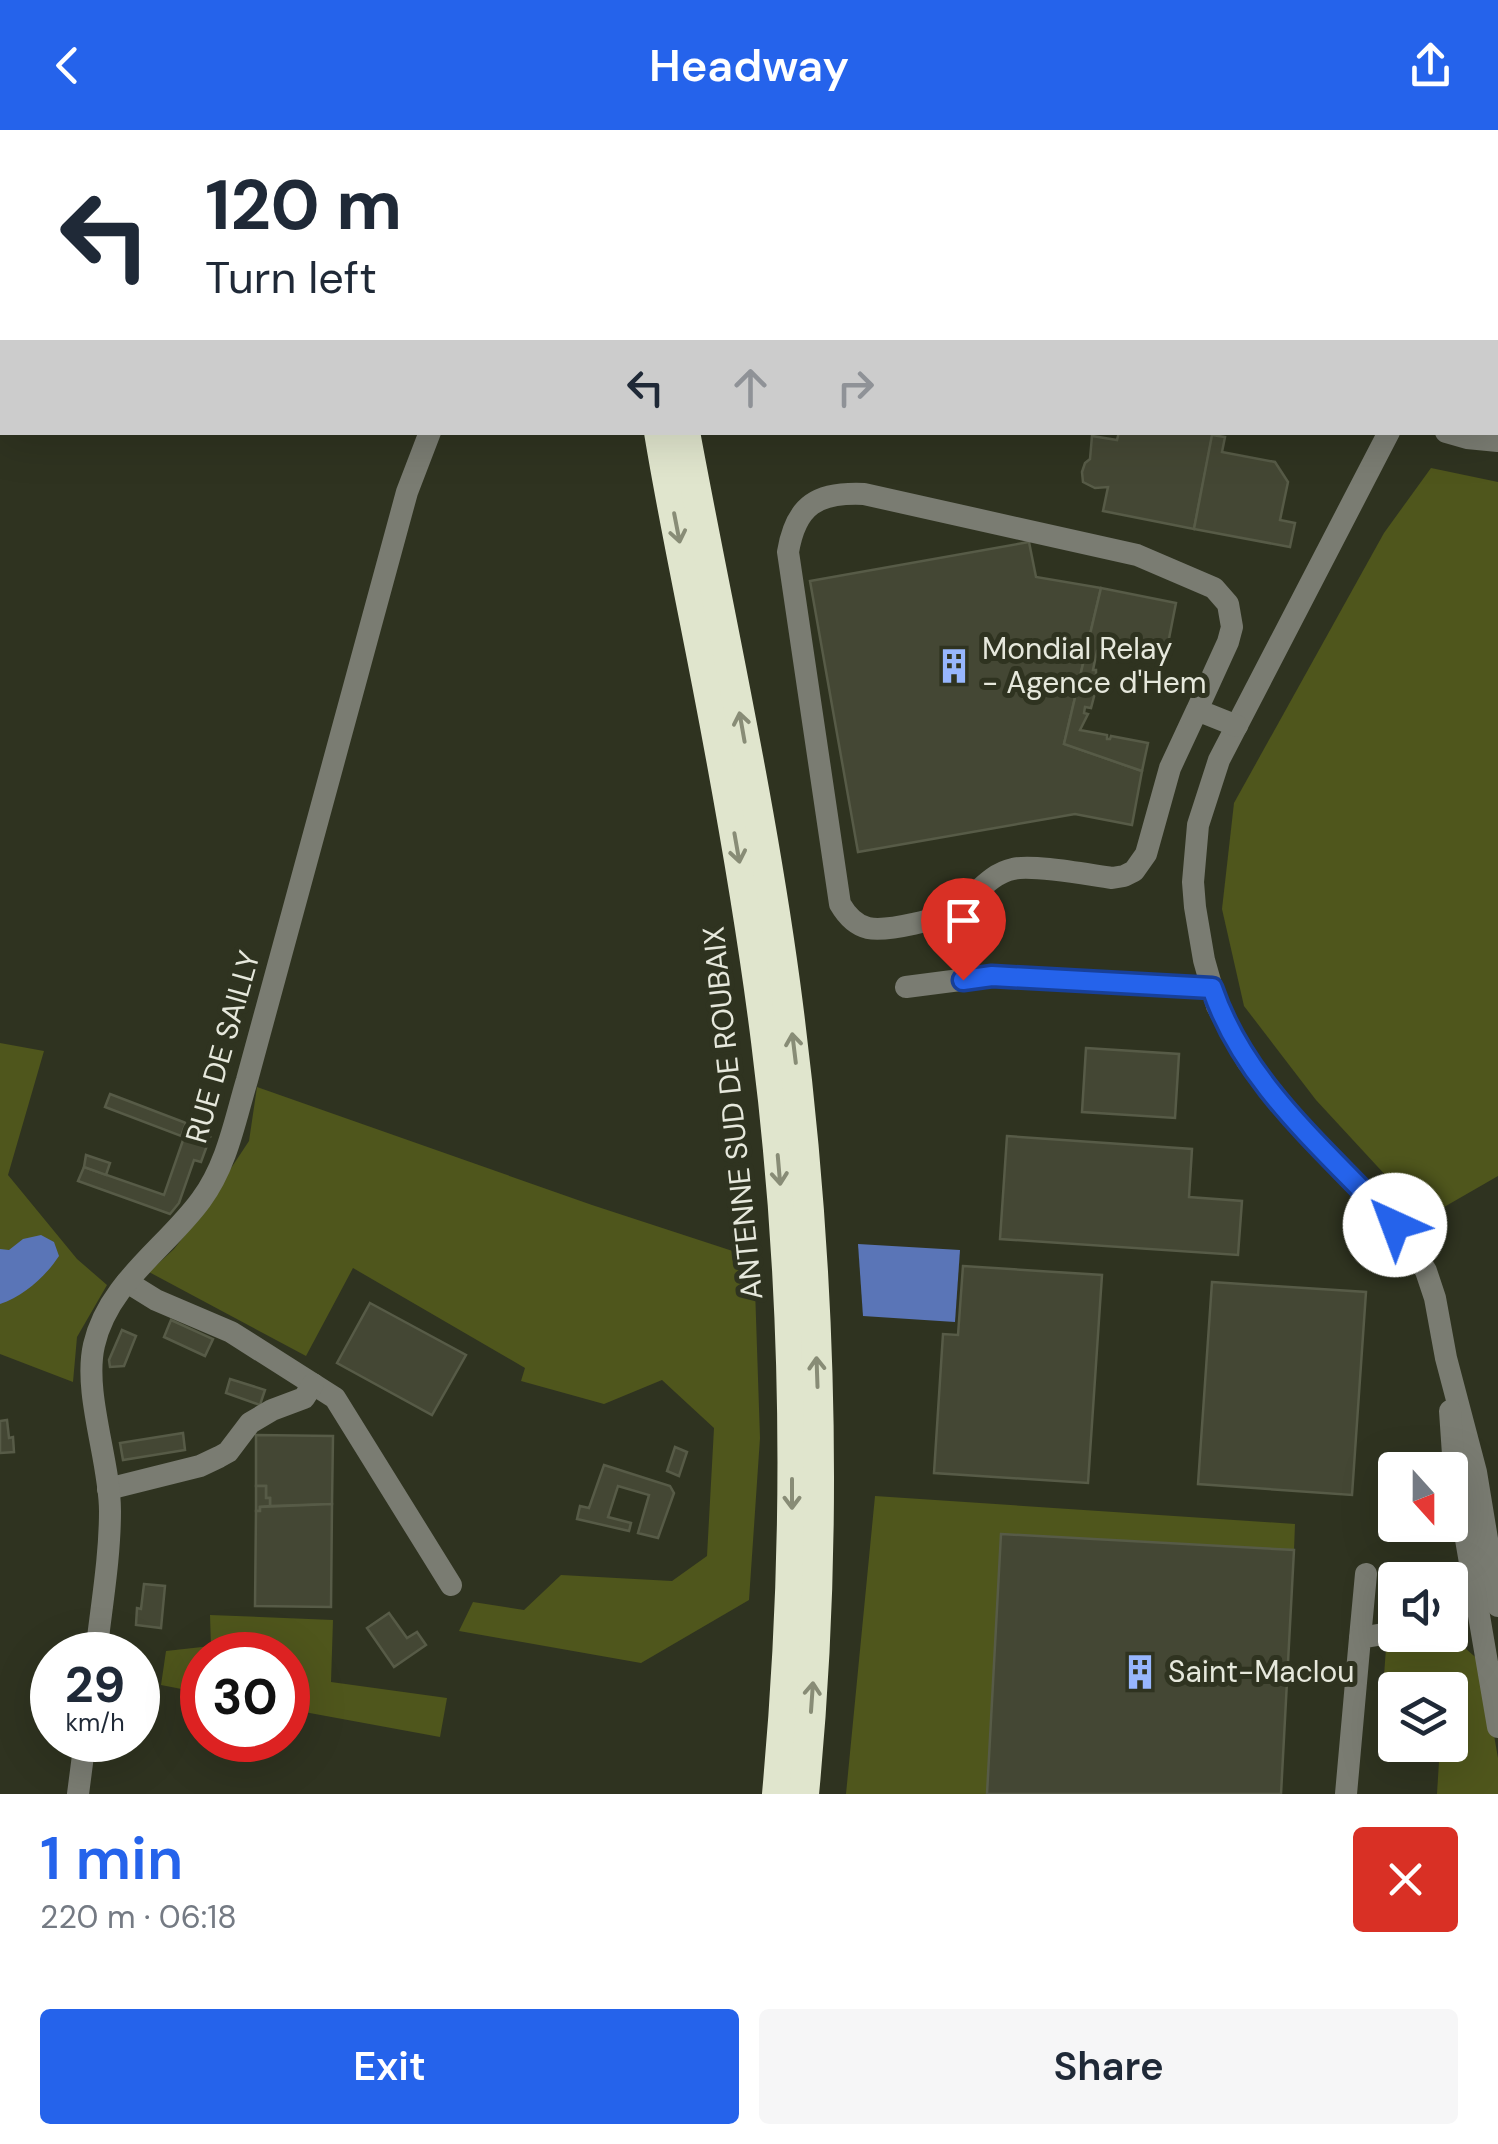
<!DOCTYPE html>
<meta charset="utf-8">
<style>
:root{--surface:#fff;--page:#f6f6f7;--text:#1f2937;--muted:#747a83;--accent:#2563eb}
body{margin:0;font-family:"DM Sans",sans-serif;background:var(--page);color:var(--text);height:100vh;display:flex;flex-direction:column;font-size:38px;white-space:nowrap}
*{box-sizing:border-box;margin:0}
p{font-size:32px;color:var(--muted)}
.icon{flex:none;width:55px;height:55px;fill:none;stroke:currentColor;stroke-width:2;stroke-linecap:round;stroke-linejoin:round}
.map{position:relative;height:1664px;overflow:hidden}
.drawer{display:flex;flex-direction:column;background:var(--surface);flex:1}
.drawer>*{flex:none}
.guide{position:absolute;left:0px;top:0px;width:1500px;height:305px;box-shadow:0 10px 40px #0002;background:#fff;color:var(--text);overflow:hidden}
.needle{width:65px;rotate:159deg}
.controls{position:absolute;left:1378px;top:1322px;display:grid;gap:20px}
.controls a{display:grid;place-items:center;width:90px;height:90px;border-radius:10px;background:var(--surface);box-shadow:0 10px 40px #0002;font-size:50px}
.speed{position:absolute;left:30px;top:1502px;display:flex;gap:20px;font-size:50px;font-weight:700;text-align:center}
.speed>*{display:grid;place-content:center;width:130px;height:130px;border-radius:50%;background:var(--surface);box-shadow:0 10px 40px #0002;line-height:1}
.speed small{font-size:25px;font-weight:400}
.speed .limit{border:15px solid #d22;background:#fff;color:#111}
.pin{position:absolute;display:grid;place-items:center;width:85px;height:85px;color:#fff;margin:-102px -42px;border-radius:50% 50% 50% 0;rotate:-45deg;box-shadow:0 0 10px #0007}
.pin .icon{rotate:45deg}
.me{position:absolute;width:110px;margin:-55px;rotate:317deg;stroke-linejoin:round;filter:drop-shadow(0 0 8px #0008)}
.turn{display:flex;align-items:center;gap:35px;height:210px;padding:0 40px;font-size:45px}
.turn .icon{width:130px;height:130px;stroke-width:2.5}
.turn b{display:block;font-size:70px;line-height:85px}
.lanes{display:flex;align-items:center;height:95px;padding:0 40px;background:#0003;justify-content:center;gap:50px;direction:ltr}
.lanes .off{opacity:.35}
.round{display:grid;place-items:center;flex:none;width:105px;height:105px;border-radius:10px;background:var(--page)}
.head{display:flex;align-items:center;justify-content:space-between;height:170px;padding:0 40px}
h1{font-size:60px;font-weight:600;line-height:75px;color:var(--accent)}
.button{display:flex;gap:20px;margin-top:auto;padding:20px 40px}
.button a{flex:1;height:115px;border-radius:10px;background:var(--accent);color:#fff;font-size:40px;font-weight:600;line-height:115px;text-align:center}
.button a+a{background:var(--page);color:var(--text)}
header{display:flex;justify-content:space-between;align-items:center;height:130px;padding:0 40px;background:var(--accent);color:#fff;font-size:45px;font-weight:600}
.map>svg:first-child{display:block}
.green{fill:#4f561c}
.water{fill:#5a75b7}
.building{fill:#444734;stroke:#575b47;stroke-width:2.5}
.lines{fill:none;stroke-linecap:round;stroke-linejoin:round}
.minor{stroke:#7a7c72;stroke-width:22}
.highway{stroke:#e0e5cd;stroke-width:30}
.oneway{stroke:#888c76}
.route-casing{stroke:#184099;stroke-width:25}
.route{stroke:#2563eb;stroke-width:18}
.labels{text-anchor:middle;stroke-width:10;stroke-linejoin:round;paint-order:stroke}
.poi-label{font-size:30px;fill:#e6e8dc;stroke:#2f3320;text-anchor:start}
.street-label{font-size:30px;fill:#e6e8dc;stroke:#2f3320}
</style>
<header><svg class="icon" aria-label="back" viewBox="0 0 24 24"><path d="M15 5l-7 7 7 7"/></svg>Headway<svg class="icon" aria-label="share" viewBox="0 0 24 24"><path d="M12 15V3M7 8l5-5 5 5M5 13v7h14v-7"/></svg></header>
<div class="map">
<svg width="1498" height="1664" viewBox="0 0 1498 1664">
<rect width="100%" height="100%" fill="#2f3320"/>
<!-- green -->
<g class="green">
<path d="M 1431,338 L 1498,352 L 1498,1046 L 1425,1088 L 1316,970 L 1244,876 L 1222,779 L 1234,673 L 1384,403 Z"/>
<path d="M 0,913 L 44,921 L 8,1045 L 77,1129 L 107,1155 L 77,1207 L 73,1252 L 0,1224 Z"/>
<path d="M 257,957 L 592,1075 L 754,1128 L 760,1308 L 749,1470 L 641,1533 L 459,1501 L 473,1472 L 524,1480 L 561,1445 L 672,1451 L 707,1426 L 714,1298 L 662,1250 L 604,1274 L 521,1251 L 525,1238 L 353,1138 L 306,1226 L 149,1142 L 174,1119 L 196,1091 L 249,1011 Z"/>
<path d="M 875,1366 L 1295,1394 L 1294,1420 L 1001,1405 L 987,1664 L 846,1664 Z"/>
<path d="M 210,1485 L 333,1490 L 331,1552 L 447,1568 L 440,1607 L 288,1579 L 288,1525 L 202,1525 L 202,1563 L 161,1555 L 166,1521 L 211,1516 Z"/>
<path d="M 1450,1505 L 1481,1532 L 1498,1628 L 1498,1664 L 1437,1664 L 1440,1615 L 1450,1615 L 1450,1560 L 1395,1560 L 1395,1590 L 1381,1588 L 1386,1518 Z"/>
</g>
<!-- water -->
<g class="water">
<path d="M 41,1105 L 54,1112 L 59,1126 C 45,1147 24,1166 0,1174 L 0,1119 L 9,1120 L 23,1109 Z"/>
<path d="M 858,1114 L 960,1120 L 955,1192 L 863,1186 Z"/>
</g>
<!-- building -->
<g class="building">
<path d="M 1119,302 L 1213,302 L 1194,399 L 1103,381 L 1108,357 L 1095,358 L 1083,352 L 1082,342 L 1085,333 L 1090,329 L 1092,306 L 1117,310 Z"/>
<path d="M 1212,305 L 1225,307 L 1222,322 L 1275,332 L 1288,352 L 1280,390 L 1295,393 L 1290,417 L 1194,399 Z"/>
<path d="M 1029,412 L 1036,447 L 1101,458 L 1064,614 L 1142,641 L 1132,695 L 1075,684 L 858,722 L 810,451 Z"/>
<path d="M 1101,458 L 1176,473 L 1164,534 L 1097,521 L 1093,540 L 1096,540 L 1096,559 L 1091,578 L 1085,577 L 1084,583 L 1088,584 L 1080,600 L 1107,605 L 1107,609 L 1110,609 L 1111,606 L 1148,613 L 1142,641 L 1064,614 Z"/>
<path d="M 1086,918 L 1179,924 L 1175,988 L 1082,982 Z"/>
<path d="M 110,964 L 186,993 L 181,1006 L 105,977 Z"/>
<path d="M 189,993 L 212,1002 L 201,1032 L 194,1030 L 179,1073 L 170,1084 L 78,1051 L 84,1037 L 164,1065 Z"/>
<path d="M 1007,1006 L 1192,1019 L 1189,1067 L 1242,1071 L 1238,1125 L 1000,1109 Z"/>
<path d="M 86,1025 L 110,1033 L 106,1045 L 84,1037 Z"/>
<path d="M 963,1136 L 1102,1145 L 1088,1353 L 934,1343 L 943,1204 L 958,1205 Z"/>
<path d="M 1212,1152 L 1366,1162 L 1352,1365 L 1198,1354 Z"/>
<path d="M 370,1173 L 466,1225 L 432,1285 L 337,1233 Z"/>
<path d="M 171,1190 L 213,1209 L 205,1226 L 164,1207 Z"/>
<path d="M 122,1200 L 136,1206 L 124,1236 L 110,1237 L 109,1230 Z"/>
<path d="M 230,1249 L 265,1260 L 260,1275 L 226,1263 Z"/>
<path d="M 7,1290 L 9,1308 L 13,1307 L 14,1322 L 0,1323 L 0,1291 Z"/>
<path d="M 183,1303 L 185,1320 L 123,1330 L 120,1313 Z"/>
<path d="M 256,1305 L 333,1306 L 332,1374 L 270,1376 L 270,1368 L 266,1368 L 266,1356 L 256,1356 Z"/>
<path d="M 675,1317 L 687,1322 L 679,1346 L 667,1341 Z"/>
<path d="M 604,1335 L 670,1356 L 674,1363 L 658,1408 L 638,1403 L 649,1365 L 618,1356 L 608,1387 L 631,1393 L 629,1401 L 577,1389 L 580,1376 L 589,1378 Z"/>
<path d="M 256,1356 L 266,1356 L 266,1368 L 270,1368 L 270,1376 L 260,1377 L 260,1381 L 256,1381 Z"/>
<path d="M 332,1374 L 331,1477 L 255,1476 L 256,1381 L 260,1381 L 260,1377 Z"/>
<path d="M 1001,1404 L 1294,1420 L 1281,1664 L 987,1664 Z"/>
<path d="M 144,1454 L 165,1456 L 161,1498 L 136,1495 L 137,1478 L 141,1479 Z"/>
<path d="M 389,1483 L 407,1508 L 417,1502 L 426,1515 L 394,1537 L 367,1498 Z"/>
</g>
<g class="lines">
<!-- minor -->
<g class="minor">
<path d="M 564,2 L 564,0"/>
<path d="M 1488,2 L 1489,0"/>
<path d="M 1389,302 L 1219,630 L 1198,695 L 1193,752 L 1195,777 L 1204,830 L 1217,876 L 1247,931 L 1299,995 L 1406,1108 L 1426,1141 L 1435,1168 L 1446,1228 L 1476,1342 L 1498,1476"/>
<path d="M 1446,302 L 1467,308 L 1498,311"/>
<path d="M 1197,580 L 1170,638 L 1146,724 L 1134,741 L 1124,746 L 1112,748 C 1089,745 1033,734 1013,739 C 989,744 976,766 957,779 C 942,789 887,802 868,798 C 855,795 847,786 840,774 L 788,422 C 796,374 818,362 864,364 L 1137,425 L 1214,458 L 1228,474 L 1232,497 L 1228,512 L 1197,580 L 1237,596"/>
<path d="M 906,857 L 991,846 L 1211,858"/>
<path d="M 127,1152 L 156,1170 L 231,1202 L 335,1268 L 451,1455"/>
<path d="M 1450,1281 L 1454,1339 L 1498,1597"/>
<path d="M 108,1359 L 200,1336 L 219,1327 L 228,1322 L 250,1293 L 272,1280 L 304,1268 L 313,1254"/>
<path d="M 1360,1508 L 1366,1444"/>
<path d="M 96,1525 C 101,1478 110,1429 110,1381 C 110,1331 83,1263 94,1215 C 108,1153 166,1118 201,1070 C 227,1035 235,990 247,950 L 407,362 L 430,302"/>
<path d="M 78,1664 L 85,1610"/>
<path d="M 1346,1664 L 1360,1508 L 1395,1502"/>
</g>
<!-- highway -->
<g class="highway">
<path d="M 624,0 L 624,2"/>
<path d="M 649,0 L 649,2"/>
<path d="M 659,302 C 673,387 691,470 707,554 C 730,673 751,792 766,911 C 798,1161 800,1414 777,1664"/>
<path d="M 685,302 C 719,485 760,667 785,852 C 821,1120 830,1394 804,1664"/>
</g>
</g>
<!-- one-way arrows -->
<defs><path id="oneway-shaft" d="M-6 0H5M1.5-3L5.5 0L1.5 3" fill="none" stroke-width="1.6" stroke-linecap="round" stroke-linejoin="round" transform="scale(2.5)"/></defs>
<g class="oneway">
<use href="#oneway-shaft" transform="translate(677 398) rotate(79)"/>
<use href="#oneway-shaft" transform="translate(742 597) rotate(-100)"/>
<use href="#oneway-shaft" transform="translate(737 718) rotate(80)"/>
<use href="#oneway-shaft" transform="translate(794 918) rotate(-97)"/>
<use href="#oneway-shaft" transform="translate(779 1040) rotate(85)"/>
<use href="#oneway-shaft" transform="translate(817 1242) rotate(-92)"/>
<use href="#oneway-shaft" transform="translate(792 1364) rotate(90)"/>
<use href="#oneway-shaft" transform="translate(812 1567) rotate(-86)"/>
</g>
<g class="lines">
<defs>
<path id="route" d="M 963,850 L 992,846 L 1212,858 C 1245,956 1328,1021 1395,1095"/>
</defs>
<!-- route casing -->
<use href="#route" class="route-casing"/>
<!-- route -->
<use href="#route" class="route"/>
</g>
<!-- icons -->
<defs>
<symbol id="building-bare" viewBox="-9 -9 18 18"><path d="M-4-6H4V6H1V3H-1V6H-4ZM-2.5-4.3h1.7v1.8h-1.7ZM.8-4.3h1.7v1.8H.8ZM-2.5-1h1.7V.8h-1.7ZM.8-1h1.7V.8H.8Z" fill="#97b6fd" stroke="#2f3320" stroke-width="2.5" paint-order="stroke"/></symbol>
</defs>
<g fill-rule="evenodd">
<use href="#building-bare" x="929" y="511" width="50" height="50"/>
<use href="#building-bare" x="1115" y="1517" width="50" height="50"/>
</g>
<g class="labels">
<!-- poi labels -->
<g class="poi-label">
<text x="982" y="529">Mondial Relay<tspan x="982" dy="34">- Agence d'Hem</tspan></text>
<text x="1168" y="1552">Saint-Maclou</text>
</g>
<!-- street labels -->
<g class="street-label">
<text transform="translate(223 917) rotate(-74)" y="10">RUE DE SAILLY</text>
<text transform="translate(733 983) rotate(-96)" y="10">ANTENNE SUD DE ROUBAIX</text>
</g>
</g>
</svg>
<div class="controls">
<a><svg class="needle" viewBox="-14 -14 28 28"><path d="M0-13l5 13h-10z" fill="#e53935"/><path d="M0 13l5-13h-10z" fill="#747a83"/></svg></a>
<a><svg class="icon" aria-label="sound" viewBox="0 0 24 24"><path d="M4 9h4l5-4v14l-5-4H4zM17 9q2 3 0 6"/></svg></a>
<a><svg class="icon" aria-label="layers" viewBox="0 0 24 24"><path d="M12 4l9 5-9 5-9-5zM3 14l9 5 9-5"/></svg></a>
</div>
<div class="speed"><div>29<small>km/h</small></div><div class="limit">30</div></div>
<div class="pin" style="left:963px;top:850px;background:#d93025"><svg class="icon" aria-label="arrive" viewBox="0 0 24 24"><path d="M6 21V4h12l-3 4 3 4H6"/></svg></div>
<svg class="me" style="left:1395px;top:1095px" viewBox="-20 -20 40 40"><circle r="19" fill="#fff"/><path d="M0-13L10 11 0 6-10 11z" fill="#2563eb"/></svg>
<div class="guide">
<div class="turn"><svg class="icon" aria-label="left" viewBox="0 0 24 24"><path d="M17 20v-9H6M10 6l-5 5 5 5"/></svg><div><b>120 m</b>Turn left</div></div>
<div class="lanes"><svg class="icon" aria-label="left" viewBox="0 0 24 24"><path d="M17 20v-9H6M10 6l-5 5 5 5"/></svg><svg class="icon off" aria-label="ahead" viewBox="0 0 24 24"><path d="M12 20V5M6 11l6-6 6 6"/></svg><svg class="icon off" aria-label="right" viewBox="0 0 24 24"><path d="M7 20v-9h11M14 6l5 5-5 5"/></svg></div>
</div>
</div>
<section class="drawer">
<div class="head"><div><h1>1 min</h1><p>220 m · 06:18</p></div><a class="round" style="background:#d93025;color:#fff"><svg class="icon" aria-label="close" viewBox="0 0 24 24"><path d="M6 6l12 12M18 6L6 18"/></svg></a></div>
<div class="button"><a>Exit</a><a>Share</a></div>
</section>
